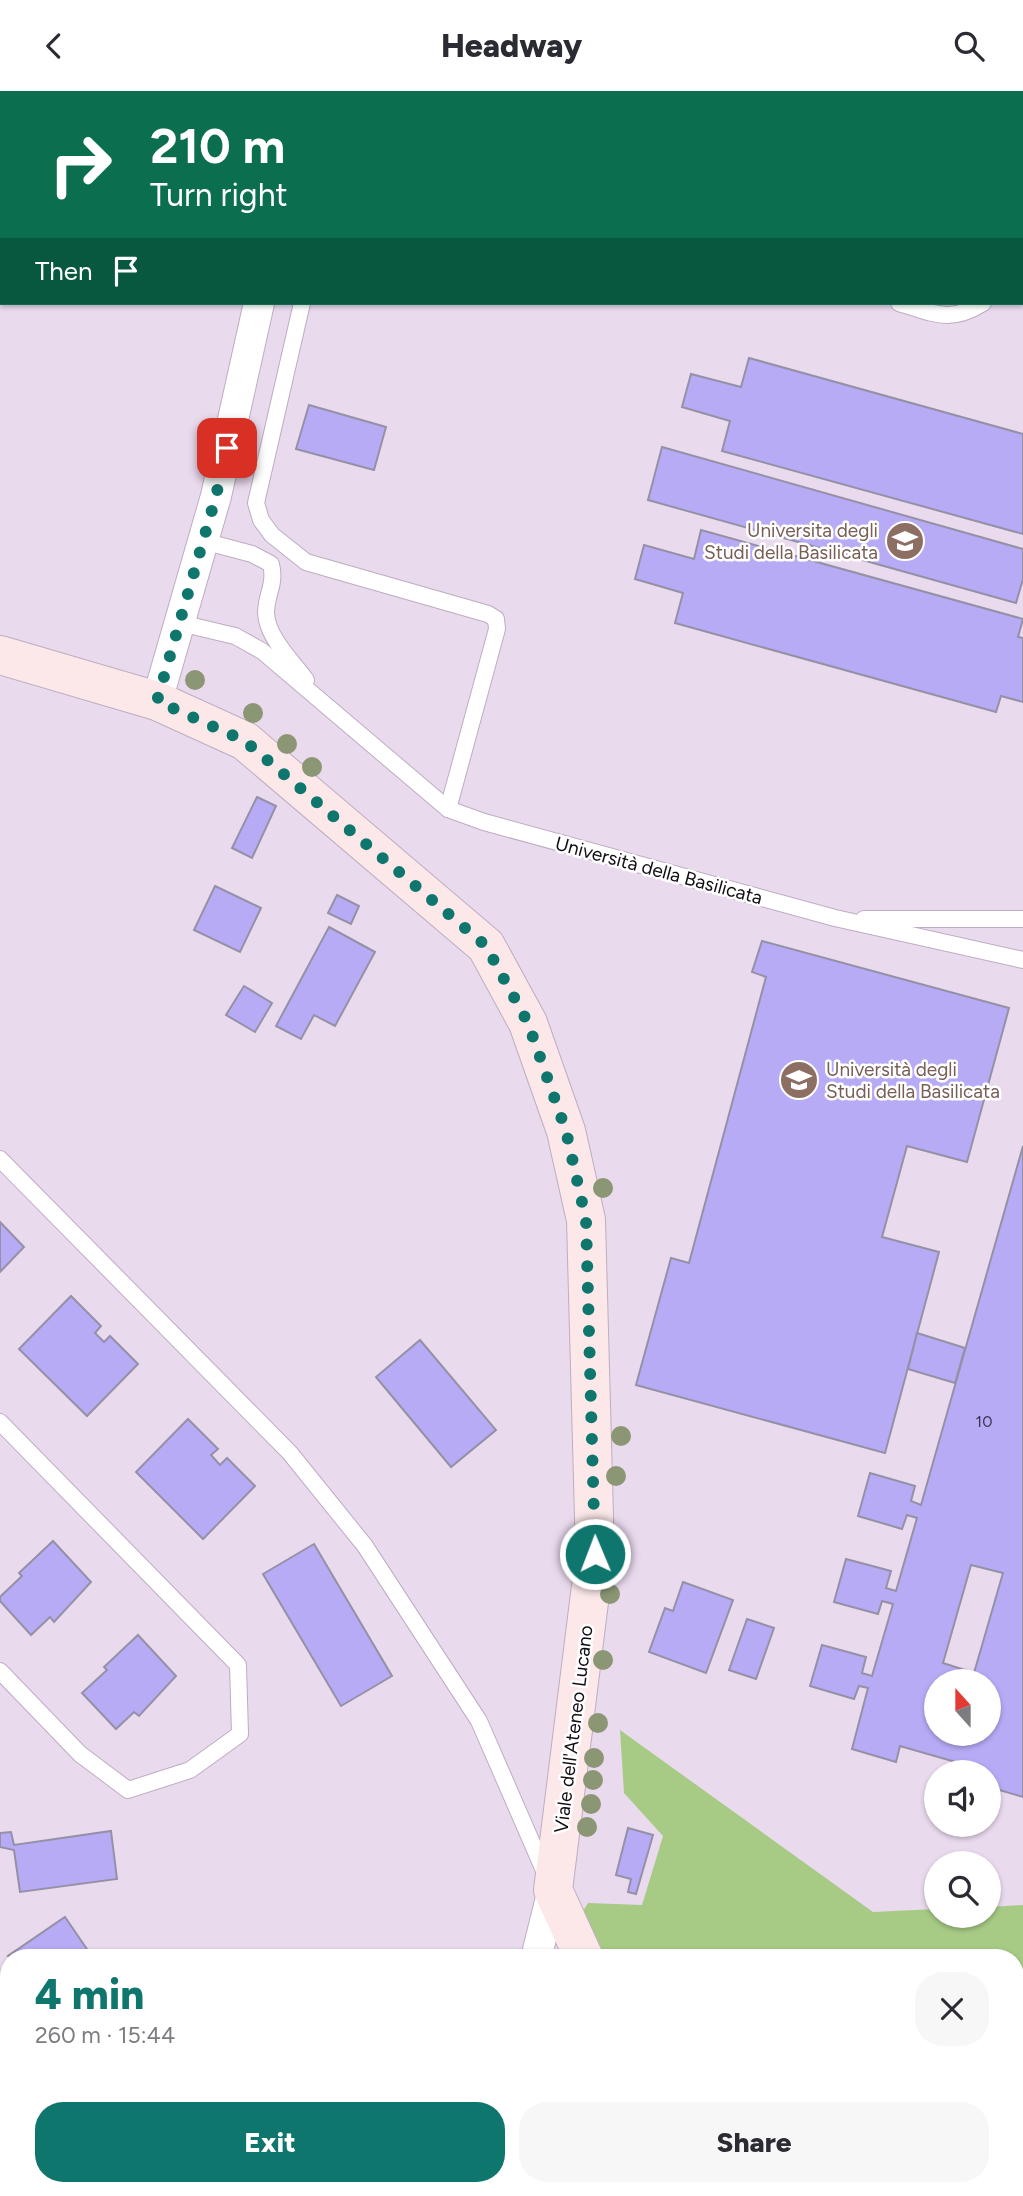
<!DOCTYPE html>
<meta charset="utf-8">
<style>
:root{--surface:#fff;--page:#f7f7f7;--text:#2b2b33;--muted:#7c7c81;--accent:#0f766e}
body{margin:0;font-family:Figtree,sans-serif;background:var(--page);color:var(--text);height:100vh;display:flex;flex-direction:column;font-size:26px;white-space:nowrap}
*{box-sizing:border-box;margin:0}
p{font-size:23px;color:var(--muted)}
.icon{flex:none;width:38px;height:38px;fill:none;stroke:currentColor;stroke-width:2;stroke-linecap:round;stroke-linejoin:round}
.map{position:relative;flex:1;overflow:hidden}
.drawer{position:absolute;left:0px;top:1858px;width:1024px;height:247px;display:flex;flex-direction:column;background:var(--surface);border-radius:28px 28px 0 0;box-shadow:0 2px 5px #0004}
.drawer>*{flex:none}
.hud{position:absolute;left:0px;top:0px;width:1024px;height:214px;box-shadow:0 2px 5px #0004;background:#0b6e4f;color:#fff;overflow:hidden}
.needle{width:46px;rotate:339deg}
.buttons{position:absolute;left:924px;top:1578px;display:grid;gap:14px}
.buttons a{display:grid;place-items:center;width:77px;height:77px;border-radius:50%;background:var(--surface);box-shadow:0 2px 5px #0004;font-size:35px}
.pin{position:absolute;display:grid;place-items:center;width:60px;height:60px;color:#fff;margin:-30px;border-radius:14px;box-shadow:0 4px 10px #0006}
.me{position:absolute;width:77px;margin:-38px;rotate:359deg;stroke-linejoin:round;filter:drop-shadow(0 0 5px #0008)}
.turn{display:flex;align-items:center;gap:24px;height:147px;padding:0 35px;font-size:32px}
.turn .icon{width:91px;height:91px;stroke-width:2.5}
.turn b{display:block;font-size:49px;line-height:60px}
.then{display:flex;align-items:center;height:66px;padding:0 35px;background:#0003;gap:14px;font-size:26px}
.round{display:grid;place-items:center;flex:none;width:74px;height:74px;border-radius:28px;background:var(--page)}
.head{display:flex;align-items:center;justify-content:space-between;height:119px;padding:0 35px}
h1{font-size:42px;font-weight:800;line-height:52px;color:var(--accent)}
.button{display:flex;gap:14px;margin-top:auto;padding:14px 35px}
.button a{flex:1;height:80px;border-radius:28px;background:var(--accent);color:#fff;font-size:28px;font-weight:800;line-height:80px;text-align:center}
.button a+a{background:var(--page);color:var(--text)}
header{display:flex;justify-content:space-between;align-items:center;height:91px;padding:0 35px;background:var(--surface);font-size:32px;font-weight:800}
.map>svg:first-child{display:block}
.green{fill:#a7cb85}
.building{fill:#b8abf6;stroke:#9491a7;stroke-width:2;fill-rule:evenodd}
.lines{fill:none;stroke-linecap:round;stroke-linejoin:round}
.lane-casing{stroke:#bdadc1;stroke-width:18}
.street-casing{stroke:#bdadc1;stroke-width:32}
.secondary-casing{stroke:#bdadc1;stroke-width:40}
.lane{stroke:#fff;stroke-width:16}
.street{stroke:#fff;stroke-width:30}
.secondary{stroke:#fce8e9;stroke-width:38}
.tree{fill:#8b9674}
.route{stroke:#0f766e;stroke-width:12;stroke-dasharray:0 21.6}
.labels{text-anchor:middle;stroke-width:5;stroke-linejoin:round;paint-order:stroke}
.number-label{font-size:16px;fill:#3c344c}
.education-label{font-size:19px;fill:#785e54;stroke:#fff;text-anchor:end}
.street-label{font-size:19px;fill:#120d13;stroke:#fff}
</style>
<header><svg class="icon" aria-label="back" viewBox="0 0 24 24"><path d="M15 5l-7 7 7 7"/></svg>Headway<svg class="icon" aria-label="search" viewBox="0 0 24 24"><circle cx="10" cy="10" r="6"/><path d="M15 15l6 6"/></svg></header>
<div class="map">
<svg width="1023" height="2105" viewBox="0 0 1023 2105">
<rect width="100%" height="100%" fill="#eadaee"/>
<!-- green -->
<path class="green" d="M 620,1639 L 873,1821 L 936,1818 L 936,1825 L 989,1825 L 989,1816 L 1023,1814 L 1023,2105 L 504,2105 L 506,2096 L 1015,2096 L 1015,1867 L 559,1867 L 563,1852 L 588,1812 L 642,1814 L 663,1745 L 624,1702 Z"/>
<!-- building -->
<g class="building">
<path d="M 907,0 L 1007,0 L 1007,2 Z"/>
<path d="M 749,267 L 1023,343 L 1023,443 L 722,360 L 730,330 L 682,316 L 691,283 L 741,296 Z"/>
<path d="M 309,314 L 386,336 L 374,379 L 296,358 Z"/>
<path d="M 662,356 L 1023,458 L 1023,488 L 1016,512 L 648,409 Z"/>
<path d="M 701,439 L 1023,528 L 1018,546 L 1023,547 L 1023,611 L 1001,605 L 996,621 L 675,532 L 683,502 L 635,488 L 644,454 L 694,468 Z"/>
<path d="M 257,706 L 276,715 L 252,767 L 232,757 Z"/>
<path d="M 215,795 L 261,817 L 240,861 L 194,839 Z"/>
<path d="M 337,804 L 359,815 L 351,833 L 328,822 Z"/>
<path d="M 329,836 L 375,861 L 335,935 L 314,924 L 301,948 L 276,935 Z"/>
<path d="M 762,850 L 1009,917 L 967,1071 L 907,1055 L 882,1146 L 939,1161 L 885,1362 L 636,1294 L 671,1167 L 689,1172 L 766,886 L 752,881 Z"/>
<path d="M 244,895 L 272,912 L 255,941 L 226,924 Z"/>
<path d="M 1023,1055 L 1023,1706 L 989,1696 L 989,1682 L 963,1682 L 966,1674 L 900,1655 L 896,1671 L 852,1658 L 868,1597 L 859,1595 L 854,1608 L 810,1595 L 822,1554 L 866,1566 L 862,1582 L 872,1585 L 893,1513 L 882,1510 L 878,1523 L 834,1511 L 846,1468 L 891,1480 L 886,1497 L 896,1500 L 917,1427 L 907,1424 L 902,1438 L 858,1425 L 870,1382 L 915,1395 L 911,1410 L 921,1414 ZM 971,1474 L 1003,1482 L 974,1582 L 943,1572 ZM 936,1591 L 989,1591 L 989,1643 L 936,1643 Z"/>
<path d="M 0,1131 L 24,1156 L 0,1181 Z"/>
<path d="M 71,1205 L 101,1235 L 95,1242 L 104,1251 L 110,1245 L 138,1273 L 87,1325 L 19,1258 Z"/>
<path d="M 917,1242 L 965,1257 L 955,1292 L 908,1278 Z"/>
<path d="M 420,1249 L 496,1339 L 451,1376 L 376,1286 Z"/>
<path d="M 188,1328 L 218,1358 L 211,1364 L 220,1374 L 227,1367 L 255,1395 L 203,1448 L 136,1381 Z"/>
<path d="M 53,1450 L 91,1491 L 54,1531 L 50,1526 L 31,1544 L 0,1510 L 0,1506 L 22,1485 L 19,1482 Z"/>
<path d="M 314,1453 L 392,1585 L 341,1615 L 263,1483 Z"/>
<path d="M 683,1491 L 733,1509 L 706,1582 L 649,1561 L 665,1517 L 673,1520 Z"/>
<path d="M 747,1528 L 774,1537 L 756,1588 L 729,1579 Z"/>
<path d="M 138,1544 L 176,1585 L 139,1625 L 134,1621 L 116,1638 L 82,1602 L 107,1579 L 104,1576 Z"/>
<path d="M 628,1737 L 653,1744 L 636,1803 L 628,1801 L 631,1788 L 616,1784 Z"/>
<path d="M 111,1740 L 117,1788 L 20,1801 L 14,1759 L 0,1756 L 0,1742 L 11,1741 L 14,1754 Z"/>
<path d="M 65,1826 L 93,1867 L 10,1867 L 8,1865 Z"/>
<path d="M 9,1884 L 9,1937 L 0,1943 L 0,1890 Z"/>
<path d="M 9,1973 L 9,2025 L 0,2009 L 0,1978 Z"/>
<path d="M 114,2096 L 195,2096 L 202,2105 L 104,2105 Z"/>
</g>
<g class="lines">
<defs>
<g id="lane">
<path d="M 635,0 L 635,2"/>
<path d="M 831,0 L 837,2"/>
<path d="M 451,2 L 452,0"/>
<path d="M 1022,61 L 1023,61"/>
<path d="M 302,212 L 256,412 L 261,429 L 272,444 L 306,471 L 488,523 L 496,528 L 497,538 L 448,718"/>
<path d="M 899,212 C 934,222 949,233 983,212"/>
<path d="M 203,450 L 252,463 L 271,473 C 276,494 266,503 266,522 C 267,546 292,570 306,589"/>
<path d="M 180,532 L 235,545 L 262,560 L 448,718 L 484,731 L 835,827 L 1023,869"/>
<path d="M 864,828 L 1023,828"/>
<path d="M 0,1068 L 290,1362 L 365,1455 L 479,1630 L 546,1784"/>
<path d="M 0,1331 L 238,1574 L 240,1643 L 190,1679 L 128,1699 L 80,1663 L 0,1580"/>
</g>
<g id="street">
<path d="M 319,2 L 319,0"/>
<path d="M 0,18 L 2,19"/>
<path d="M 157,610 L 216,405 L 259,212"/>
<path d="M 536,1867 L 553,1799"/>
<path d="M 479,2105 L 481,2096"/>
</g>
<g id="secondary">
<path d="M 0,564 L 157,610 L 245,650 L 486,855 L 528,932 L 566,1040 L 586,1129 L 595,1463 L 553,1799 L 584,1867"/>
<path d="M 675,2096 L 678,2105"/>
</g>
</defs>
<!-- lane casing -->
<use href="#lane" class="lane-casing"/>
<!-- street casing -->
<use href="#street" class="street-casing"/>
<!-- secondary casing -->
<use href="#secondary" class="secondary-casing"/>
<!-- lane -->
<use href="#lane" class="lane"/>
<!-- street -->
<use href="#street" class="street"/>
<!-- secondary -->
<use href="#secondary" class="secondary"/>
</g>
<!-- trees -->
<g class="tree">
<circle cx="195" cy="589" r="10"/>
<circle cx="253" cy="622" r="10"/>
<circle cx="287" cy="653" r="10"/>
<circle cx="312" cy="676" r="10"/>
<circle cx="603" cy="1097" r="10"/>
<circle cx="621" cy="1345" r="10"/>
<circle cx="616" cy="1385" r="10"/>
<circle cx="610" cy="1503" r="10"/>
<circle cx="603" cy="1569" r="10"/>
<circle cx="598" cy="1632" r="10"/>
<circle cx="594" cy="1667" r="10"/>
<circle cx="593" cy="1689" r="10"/>
<circle cx="591" cy="1713" r="10"/>
<circle cx="587" cy="1736" r="10"/>
</g>
<g class="lines">
<!-- route -->
<path class="route" d="M 227,357 L 216,405 L 157,610 L 245,650 L 486,855 L 528,932 L 566,1040 L 586,1129 L 595,1463"/>
</g>
<!-- icons -->
<defs>
<symbol id="university-disc" viewBox="-11 -11 22 22"><circle r="9.5" fill="#8d6e63" stroke="#fff"/><path d="M0-5L7-2L0 1L-7-2ZM-4 1L0 2.5L4 1V4Q0 6-4 4Z" fill="#fff"/></symbol>
</defs>
<g fill-rule="evenodd">
<use href="#university-disc" x="883" y="428" width="44" height="44"/>
<use href="#university-disc" x="777" y="967" width="44" height="44"/>
</g>
<g class="labels">
<!-- number labels -->
<g class="number-label">
<text x="984" y="1336">10</text>
</g>
<!-- education labels -->
<g class="education-label">
<text x="878" y="446">Universita degli<tspan x="878" dy="22">Studi della Basilicata</tspan></text>
<text x="826" y="985" text-anchor="start">Università degli<tspan x="826" dy="22">Studi della Basilicata</tspan></text>
</g>
<!-- street labels -->
<g class="street-label">
<text transform="translate(659 779) rotate(15)" y="7">Università della Basilicata</text>
<text transform="translate(573 1638) rotate(-83)" y="7">Viale dell'Ateneo Lucano</text>
</g>
</g>
</svg>
<div class="buttons">
<a><svg class="needle" viewBox="-14 -14 28 28"><path d="M0-13l5 13h-10z" fill="#e53935"/><path d="M0 13l5-13h-10z" fill="#7c7c81"/></svg></a>
<a><svg class="icon" aria-label="sound" viewBox="0 0 24 24"><path d="M4 9h4l5-4v14l-5-4H4zM17 9q2 3 0 6"/></svg></a>
<a><svg class="icon" aria-label="search" viewBox="0 0 24 24"><circle cx="10" cy="10" r="6"/><path d="M15 15l6 6"/></svg></a>
</div>
<div class="pin" style="left:227px;top:357px;background:#d93025"><svg class="icon" aria-label="arrive" viewBox="0 0 24 24"><path d="M6 21V4h12l-3 4 3 4H6"/></svg></div>
<svg class="me" style="left:595px;top:1463px" viewBox="-20 -20 40 40"><circle r="17" fill="#0f766e" stroke="#fff" stroke-width="3"/><path d="M0-11L8 9 0 5-8 9z" fill="#fff"/></svg>
<div class="hud">
<div class="turn"><svg class="icon" aria-label="right" viewBox="0 0 24 24"><path d="M7 20v-9h11M14 6l5 5-5 5"/></svg><div><b>210 m</b>Turn right</div></div>
<div class="then">Then<svg class="icon" aria-label="arrive" viewBox="0 0 24 24"><path d="M6 21V4h12l-3 4 3 4H6"/></svg></div>
</div>
<section class="drawer">
<div class="head"><div><h1>4 min</h1><p>260 m · 15:44</p></div><a class="round"><svg class="icon" aria-label="close" viewBox="0 0 24 24"><path d="M6 6l12 12M18 6L6 18"/></svg></a></div>
<div class="button"><a>Exit</a><a>Share</a></div>
</section>
</div>
